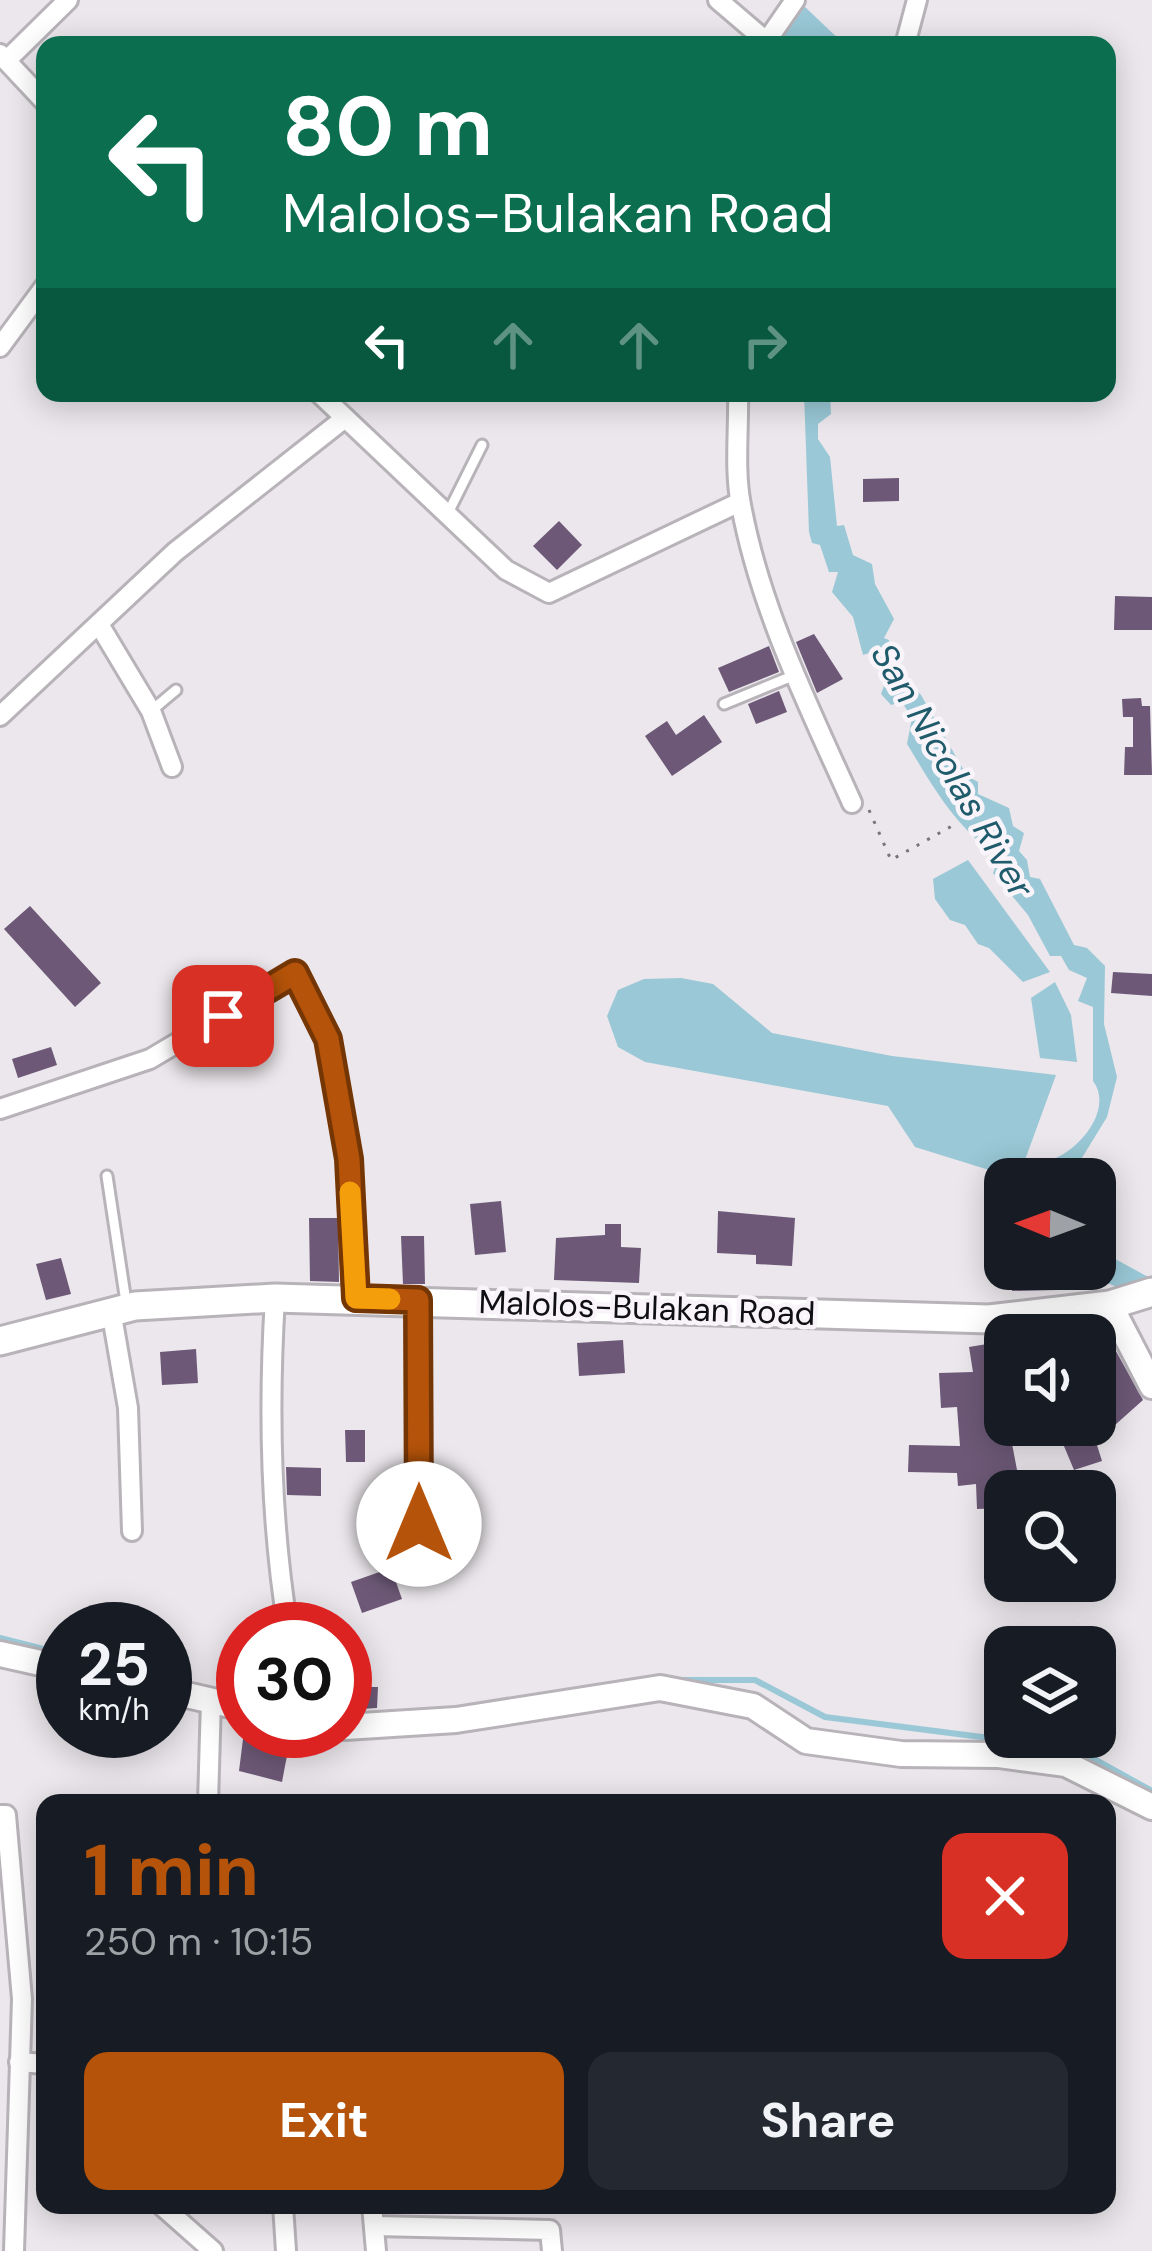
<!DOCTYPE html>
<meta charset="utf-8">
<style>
:root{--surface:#171b24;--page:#242831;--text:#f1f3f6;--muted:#9ea1a6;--accent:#b45309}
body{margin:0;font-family:"DM Sans",sans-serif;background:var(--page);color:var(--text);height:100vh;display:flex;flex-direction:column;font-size:45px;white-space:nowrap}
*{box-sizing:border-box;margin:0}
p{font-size:39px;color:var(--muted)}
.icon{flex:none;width:66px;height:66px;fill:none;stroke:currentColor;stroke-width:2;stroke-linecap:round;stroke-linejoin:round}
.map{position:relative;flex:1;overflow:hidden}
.details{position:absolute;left:36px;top:1794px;width:1080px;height:420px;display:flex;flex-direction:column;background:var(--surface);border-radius:24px;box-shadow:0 6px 30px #0003}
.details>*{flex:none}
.guide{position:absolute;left:36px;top:36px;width:1080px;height:366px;border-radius:24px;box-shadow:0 6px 30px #0003;background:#0b6e4f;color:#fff;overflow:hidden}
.needle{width:78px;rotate:271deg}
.controls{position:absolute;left:984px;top:1158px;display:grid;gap:24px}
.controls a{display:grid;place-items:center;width:132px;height:132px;border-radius:24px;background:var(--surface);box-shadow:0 6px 30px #0003;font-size:60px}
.speed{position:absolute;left:36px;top:1602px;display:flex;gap:24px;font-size:60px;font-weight:700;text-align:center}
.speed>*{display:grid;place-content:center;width:156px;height:156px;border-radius:50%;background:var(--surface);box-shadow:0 6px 30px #0003;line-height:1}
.speed small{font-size:30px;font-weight:400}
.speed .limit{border:18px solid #d22;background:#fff;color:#111}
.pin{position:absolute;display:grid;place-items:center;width:102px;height:102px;color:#fff;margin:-51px;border-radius:24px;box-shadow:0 6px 18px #0006}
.me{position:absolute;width:132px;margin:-66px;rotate:0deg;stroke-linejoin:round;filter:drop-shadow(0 0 9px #0008)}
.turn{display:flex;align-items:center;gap:42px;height:252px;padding:0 48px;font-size:54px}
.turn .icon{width:156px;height:156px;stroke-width:2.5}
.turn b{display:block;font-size:84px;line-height:102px}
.lanes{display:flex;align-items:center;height:114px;padding:0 48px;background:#0003;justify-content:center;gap:60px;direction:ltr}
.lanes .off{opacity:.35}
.round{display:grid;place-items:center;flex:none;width:126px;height:126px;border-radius:24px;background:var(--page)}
.overview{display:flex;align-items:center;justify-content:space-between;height:204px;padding:0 48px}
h1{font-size:72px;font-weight:700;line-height:90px;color:var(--accent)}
.cta{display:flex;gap:24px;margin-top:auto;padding:24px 48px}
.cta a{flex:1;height:138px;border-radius:24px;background:var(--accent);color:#fff;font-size:48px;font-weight:700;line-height:138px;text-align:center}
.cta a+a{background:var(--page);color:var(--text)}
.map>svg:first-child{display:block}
.water{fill:#9ac8d6}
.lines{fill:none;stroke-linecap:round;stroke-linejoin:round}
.stream{stroke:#9ac8d6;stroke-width:6}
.building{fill:#6d5977}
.service-casing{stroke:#b7b3b8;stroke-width:15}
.minor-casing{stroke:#b7b3b8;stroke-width:24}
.tertiary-casing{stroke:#b7b3b8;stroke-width:30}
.secondary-casing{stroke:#b7b3b8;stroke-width:33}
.path{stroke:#787579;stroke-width:3;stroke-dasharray:3 9;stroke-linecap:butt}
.service{stroke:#fff;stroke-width:9}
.minor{stroke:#fff;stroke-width:18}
.tertiary{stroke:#fff;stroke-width:24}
.secondary{stroke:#fff;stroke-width:27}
.route-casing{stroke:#753606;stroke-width:30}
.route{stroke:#b45309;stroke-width:21}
.slow{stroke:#f59e0b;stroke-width:21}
.labels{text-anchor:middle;stroke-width:9;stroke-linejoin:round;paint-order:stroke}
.street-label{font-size:33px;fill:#100f11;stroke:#f8f4f9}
.water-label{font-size:36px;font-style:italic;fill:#205b6b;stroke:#f8f4f9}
</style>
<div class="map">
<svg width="1152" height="2251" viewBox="0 0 1152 2251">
<rect width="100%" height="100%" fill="#ebe7ec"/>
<!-- water -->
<g class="water">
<path d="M 804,6 L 845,45 L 801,45 L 780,34 Z"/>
<path d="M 804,393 L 830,393 L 831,414 L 818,424 L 818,439 L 830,457 L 837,526 L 844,525 L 853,555 L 872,564 L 875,584 L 894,619 L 884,638 L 889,640 L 896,666 L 921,695 L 967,776 L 978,782 L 978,794 L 1009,808 L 1013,826 L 1024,833 L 1019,851 L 1027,860 L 1030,877 L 1040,879 L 1074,945 L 1087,948 L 1105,966 L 1104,1024 L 1117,1077 L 1107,1117 L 1069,1179 L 1046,1179 L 1043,1173 L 1051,1160 C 1079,1151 1114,1109 1093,1081 L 1093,1007 L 1078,1001 L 1087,978 L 1069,970 L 1061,956 L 1050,956 L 1028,915 L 993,873 L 1000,857 C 956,829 934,788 907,744 L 912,718 L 902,702 L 891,705 L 881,694 L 885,683 L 869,653 L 863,655 L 853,617 L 832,592 L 838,572 L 829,572 L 820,545 L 812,543 L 809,532 Z"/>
<path d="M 968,860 L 1050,972 L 1023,982 L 989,948 L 978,944 L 965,925 L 950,920 L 935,899 L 933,879 Z"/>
<path d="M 681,978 L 713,984 L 772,1033 L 892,1056 L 1056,1075 L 1018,1179 L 915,1147 L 888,1106 L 645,1062 L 618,1047 L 607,1016 L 618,990 L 644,979 Z"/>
<path d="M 1055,982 L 1071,1015 L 1077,1062 L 1040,1058 L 1031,998 Z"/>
<path d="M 1095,1248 L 1150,1278 L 1117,1287 L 1100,1280 Z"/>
</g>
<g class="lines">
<!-- stream -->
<g class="stream">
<path d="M 0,1638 L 63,1654"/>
<path d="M 675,1680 L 755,1680 L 825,1717 L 1076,1749 L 1152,1791"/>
</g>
</g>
<!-- building -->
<g class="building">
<path d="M 899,478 L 899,501 L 863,502 L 863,479 Z"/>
<path d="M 559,521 L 582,545 L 557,570 L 533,546 Z"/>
<path d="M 1115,596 L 1152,597 L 1152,630 L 1114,630 Z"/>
<path d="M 814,634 L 843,679 L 817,693 L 796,642 Z"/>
<path d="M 769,646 L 779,672 L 729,692 L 718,668 Z"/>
<path d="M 779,691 L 787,712 L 756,724 L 748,704 Z"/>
<path d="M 1141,698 L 1142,706 L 1150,706 L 1152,775 L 1124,775 L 1125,747 L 1133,747 L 1133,717 L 1123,717 L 1122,699 Z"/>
<path d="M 704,715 L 722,742 L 672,776 L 645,736 L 667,721 L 676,735 Z"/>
<path d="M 30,906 L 101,983 L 75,1007 L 4,929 Z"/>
<path d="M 1113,972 L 1152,974 L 1152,996 L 1111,993 Z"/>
<path d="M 51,1047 L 57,1065 L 18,1078 L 12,1059 Z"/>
<path d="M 501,1201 L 506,1252 L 475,1255 L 470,1204 Z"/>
<path d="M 718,1211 L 795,1218 L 792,1266 L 756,1264 L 756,1255 L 717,1253 Z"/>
<path d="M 309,1218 L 338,1218 L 339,1282 L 310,1281 Z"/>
<path d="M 605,1224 L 621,1224 L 621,1247 L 641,1248 L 639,1283 L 554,1280 L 556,1238 L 605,1235 Z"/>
<path d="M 401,1236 L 424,1236 L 425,1284 L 403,1284 Z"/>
<path d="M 61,1258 L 71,1294 L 46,1300 L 36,1264 Z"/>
<path d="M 1011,1269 L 1057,1269 L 1058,1290 L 1012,1291 Z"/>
<path d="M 1101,1324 L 1143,1400 L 1096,1442 L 1102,1461 L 1074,1470 L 1056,1427 L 1102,1425 L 1095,1392 L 1095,1325 Z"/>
<path d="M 623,1340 L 625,1373 L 579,1376 L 577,1343 Z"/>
<path d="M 993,1343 L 1021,1491 L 1005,1491 L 1005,1508 L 977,1509 L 976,1484 L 958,1486 L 957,1473 L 908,1472 L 909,1445 L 960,1446 L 957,1407 L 941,1408 L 939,1373 L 973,1372 L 969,1347 Z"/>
<path d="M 196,1349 L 198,1383 L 162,1385 L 160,1352 Z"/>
<path d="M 345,1430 L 365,1430 L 365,1462 L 346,1462 Z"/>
<path d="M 286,1467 L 321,1468 L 321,1496 L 287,1495 Z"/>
<path d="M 391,1568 L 402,1599 L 362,1613 L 351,1582 Z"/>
<path d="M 346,1687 L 378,1687 L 377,1708 L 346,1710 Z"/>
<path d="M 244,1731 L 289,1745 L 282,1782 L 239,1771 Z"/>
</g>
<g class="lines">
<defs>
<g id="service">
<path d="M 447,515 L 482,445"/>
<path d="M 724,704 L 795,675"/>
<path d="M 151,711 L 176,690"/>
<path d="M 107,1176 L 126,1302"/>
</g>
<g id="minor">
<path d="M 718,0 L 766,41"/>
<path d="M 764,45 L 795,0"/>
<path d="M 905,45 L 917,0"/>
<path d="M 0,54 L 45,102"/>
<path d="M 7,60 L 68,0"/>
<path d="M 0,347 L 45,286"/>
<path d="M 319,393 L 506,570 L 549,593 L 740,502"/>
<path d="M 738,393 C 739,429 734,470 741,505 C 760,609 809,707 852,803"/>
<path d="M 100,626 L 151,711 L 172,767"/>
<path d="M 0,716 L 175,552 L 345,418"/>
<path d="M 0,1109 L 150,1059 L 295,973 L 328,1039 L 349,1159 L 356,1298"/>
<path d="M 275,1298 C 268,1411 270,1518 288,1629"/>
<path d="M 419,1300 L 420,1569"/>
<path d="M 111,1310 L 128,1408 L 132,1531"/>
<path d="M 208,1803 L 211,1700"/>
<path d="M 0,1815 L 6,1815 L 22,1999 L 14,2251"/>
<path d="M 19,2062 L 45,2064"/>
<path d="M 161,2205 L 213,2251"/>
<path d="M 283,2205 L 286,2251"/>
<path d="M 372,2205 L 376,2251"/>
<path d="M 374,2226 L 550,2230 L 552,2251"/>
</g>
<g id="tertiary">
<path d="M 1110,1305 L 1152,1386"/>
<path d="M 0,1654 L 63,1668"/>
<path d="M 165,1690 L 243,1708"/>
<path d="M 345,1727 L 456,1720 L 660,1688 L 753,1706 L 806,1741 L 901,1754 L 999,1755 L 1066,1764 L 1152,1807"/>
</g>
<path id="secondary" d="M 0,1341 L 135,1306 L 275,1298 L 989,1319 L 1110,1305 L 1152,1292"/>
</defs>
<!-- service casing -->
<use href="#service" class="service-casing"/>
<!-- minor casing -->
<use href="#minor" class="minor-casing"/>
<!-- tertiary casing -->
<use href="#tertiary" class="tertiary-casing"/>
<!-- secondary casing -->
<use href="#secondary" class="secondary-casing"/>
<!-- path -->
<path class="path" d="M 869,810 L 891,860 L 952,826"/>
<!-- service -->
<use href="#service" class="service"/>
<!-- minor -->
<use href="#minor" class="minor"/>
<!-- tertiary -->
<use href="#tertiary" class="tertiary"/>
<!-- secondary -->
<use href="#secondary" class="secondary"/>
</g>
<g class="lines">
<defs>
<path id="route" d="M 223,1016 L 295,973 L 328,1039 L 349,1159 L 356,1298 L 418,1300 L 419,1524"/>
</defs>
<!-- route casing -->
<use href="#route" class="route-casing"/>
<!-- route -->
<use href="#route" class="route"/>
<!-- slow -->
<path class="slow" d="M 350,1192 L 356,1298 L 390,1299"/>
</g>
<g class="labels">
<!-- street labels -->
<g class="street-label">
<text transform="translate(647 1307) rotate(2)" y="12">Malolos-Bulakan Road</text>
</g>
<!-- water labels -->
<g class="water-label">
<text transform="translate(953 770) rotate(60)" y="13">San Nicolas River</text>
</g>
</g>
</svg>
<div class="controls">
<a><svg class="needle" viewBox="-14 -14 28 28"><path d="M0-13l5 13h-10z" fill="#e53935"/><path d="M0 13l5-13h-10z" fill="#9ea1a6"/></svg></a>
<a><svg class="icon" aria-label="sound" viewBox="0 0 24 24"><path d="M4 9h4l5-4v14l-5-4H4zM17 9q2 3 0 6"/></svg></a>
<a><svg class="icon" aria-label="search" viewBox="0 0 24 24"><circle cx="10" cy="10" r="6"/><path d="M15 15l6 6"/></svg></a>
<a><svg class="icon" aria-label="layers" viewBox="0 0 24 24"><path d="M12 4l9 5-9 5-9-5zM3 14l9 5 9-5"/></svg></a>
</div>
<div class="speed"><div>25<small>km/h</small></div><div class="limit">30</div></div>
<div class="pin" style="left:223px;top:1016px;background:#d93025"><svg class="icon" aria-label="arrive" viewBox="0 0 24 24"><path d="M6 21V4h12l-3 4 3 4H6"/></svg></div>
<svg class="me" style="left:419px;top:1524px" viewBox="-20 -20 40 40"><circle r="19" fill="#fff"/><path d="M0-13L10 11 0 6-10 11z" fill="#b45309"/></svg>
<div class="guide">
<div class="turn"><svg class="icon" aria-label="left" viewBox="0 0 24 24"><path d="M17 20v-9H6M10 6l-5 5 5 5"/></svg><div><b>80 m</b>Malolos-Bulakan Road</div></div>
<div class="lanes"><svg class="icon" aria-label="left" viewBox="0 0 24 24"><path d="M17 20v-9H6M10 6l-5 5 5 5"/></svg><svg class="icon off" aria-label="ahead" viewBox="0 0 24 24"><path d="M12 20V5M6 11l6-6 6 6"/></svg><svg class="icon off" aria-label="ahead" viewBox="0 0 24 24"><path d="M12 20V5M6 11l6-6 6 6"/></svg><svg class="icon off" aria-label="right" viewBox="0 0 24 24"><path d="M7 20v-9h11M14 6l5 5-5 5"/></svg></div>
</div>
<section class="details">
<div class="overview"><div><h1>1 min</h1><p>250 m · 10:15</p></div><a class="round" style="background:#d93025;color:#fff"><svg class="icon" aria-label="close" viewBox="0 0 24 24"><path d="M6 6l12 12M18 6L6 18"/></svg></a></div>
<div class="cta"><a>Exit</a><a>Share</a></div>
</section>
</div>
